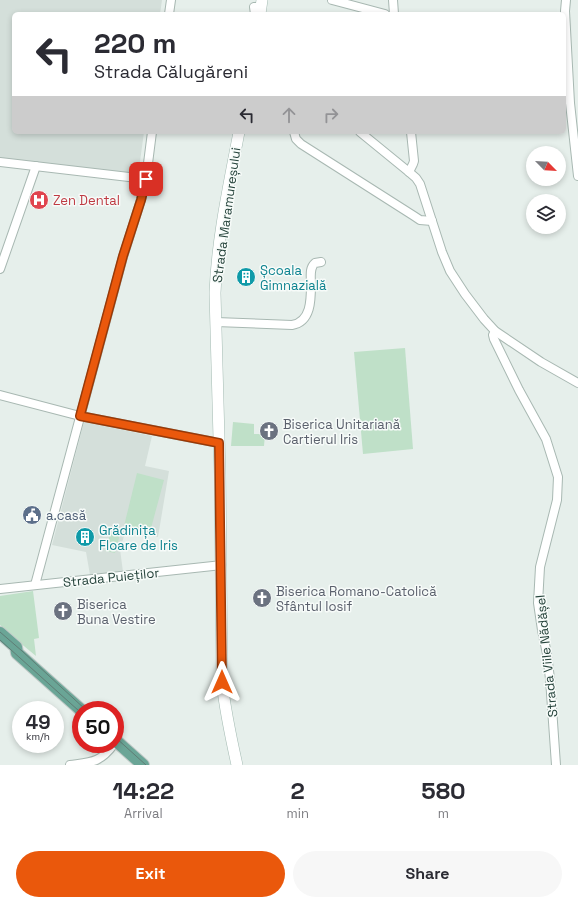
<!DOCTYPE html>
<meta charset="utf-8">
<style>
:root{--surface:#fff;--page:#f7f7f7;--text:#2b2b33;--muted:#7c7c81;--accent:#ea580c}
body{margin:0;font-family:"Space Grotesk",sans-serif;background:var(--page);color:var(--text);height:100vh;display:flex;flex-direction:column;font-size:15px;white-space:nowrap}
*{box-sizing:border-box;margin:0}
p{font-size:13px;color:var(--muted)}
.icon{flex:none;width:22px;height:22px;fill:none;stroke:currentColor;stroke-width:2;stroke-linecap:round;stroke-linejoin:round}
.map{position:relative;height:765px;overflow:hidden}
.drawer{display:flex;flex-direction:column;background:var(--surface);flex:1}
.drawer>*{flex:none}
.guide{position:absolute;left:12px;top:12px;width:554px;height:122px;border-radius:6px;box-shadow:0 2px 6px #0003;background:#fff;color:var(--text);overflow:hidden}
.needle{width:26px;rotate:114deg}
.fabs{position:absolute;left:526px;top:146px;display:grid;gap:8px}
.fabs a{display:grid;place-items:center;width:40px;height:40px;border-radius:50%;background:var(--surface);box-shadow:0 2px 6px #0003;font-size:20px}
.speed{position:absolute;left:12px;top:701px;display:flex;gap:8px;font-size:20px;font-weight:700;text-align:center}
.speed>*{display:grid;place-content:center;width:52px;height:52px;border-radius:50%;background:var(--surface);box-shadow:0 2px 6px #0003;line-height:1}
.speed small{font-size:10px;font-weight:400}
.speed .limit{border:6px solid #d22;background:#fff;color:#111}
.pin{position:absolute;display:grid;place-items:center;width:34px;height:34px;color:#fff;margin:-17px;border-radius:8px;box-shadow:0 2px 6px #0006}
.me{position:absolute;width:44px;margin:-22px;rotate:0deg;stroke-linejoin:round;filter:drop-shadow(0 0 3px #0008)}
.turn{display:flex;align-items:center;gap:14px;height:84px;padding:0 16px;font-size:18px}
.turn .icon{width:52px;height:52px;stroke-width:2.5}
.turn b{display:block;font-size:28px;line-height:34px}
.lanes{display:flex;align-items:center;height:38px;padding:0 16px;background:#0003;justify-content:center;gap:20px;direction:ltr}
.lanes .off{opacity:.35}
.eta{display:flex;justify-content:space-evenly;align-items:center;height:68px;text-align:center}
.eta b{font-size:24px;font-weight:800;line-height:28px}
.button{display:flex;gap:8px;margin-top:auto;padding:8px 16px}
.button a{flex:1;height:46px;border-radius:24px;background:var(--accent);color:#fff;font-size:16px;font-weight:800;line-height:46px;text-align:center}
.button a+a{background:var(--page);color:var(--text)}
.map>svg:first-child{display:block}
.built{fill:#d4dfda}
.green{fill:#bfe0c8}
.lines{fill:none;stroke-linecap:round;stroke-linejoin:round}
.minor-casing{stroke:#a8b8b2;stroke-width:10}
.secondary-casing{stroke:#a4bbb3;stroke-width:12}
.primary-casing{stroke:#c2cac8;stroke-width:14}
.minor{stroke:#fff;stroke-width:8}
.secondary{stroke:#fff;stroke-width:11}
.primary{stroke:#6aa596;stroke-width:12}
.tram{stroke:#5f7d75;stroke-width:1}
.route-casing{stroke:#983908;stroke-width:10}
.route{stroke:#ea580c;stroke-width:7}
.labels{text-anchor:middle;stroke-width:3;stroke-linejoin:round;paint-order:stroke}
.health-label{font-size:13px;fill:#be3a42;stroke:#f7fbf9;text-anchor:start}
.street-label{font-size:13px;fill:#24423a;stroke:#f7fbf9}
.culture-label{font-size:13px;fill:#0d838f;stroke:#f7fbf9;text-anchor:start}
.worship-label{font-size:13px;fill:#5b616d;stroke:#f7fbf9;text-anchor:start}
.service-label{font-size:13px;fill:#4e5e75;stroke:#f7fbf9;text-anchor:start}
</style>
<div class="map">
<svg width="578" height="765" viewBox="0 0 578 765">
<rect width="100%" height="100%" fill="#e6efeb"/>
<!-- built -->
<g class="built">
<path d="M 0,0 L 162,0 L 160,14 L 14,14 L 14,132 L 144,132 L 138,176 L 38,162 L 0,160 Z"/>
<path d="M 84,422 L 152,436 L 145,466 L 169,471 L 158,537 L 125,533 L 120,549 L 123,572 L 90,575 L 86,552 L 52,545 Z"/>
</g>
<!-- green -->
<g class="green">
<path d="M 405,348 L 413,449 L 363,454 L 354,352 Z"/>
<path d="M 233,422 L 254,424 L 254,434 L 265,434 L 264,446 L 231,446 Z"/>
<path d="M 137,473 L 164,480 L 150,532 L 124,526 Z"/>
<path d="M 111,532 L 120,534 L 115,553 L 105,551 Z"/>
<path d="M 33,591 L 39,638 L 34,639 L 36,656 L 13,637 L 0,625 L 0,596 Z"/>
</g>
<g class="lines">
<defs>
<g id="minor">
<path d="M 332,0 L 385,14"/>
<path d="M 393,0 L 394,14"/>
<path d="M 566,0 L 565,11 L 570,103 L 578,176"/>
<path d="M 169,14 L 171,0"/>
<path d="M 255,14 L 254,7 L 259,7 L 261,5"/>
<path d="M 294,132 L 296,139 L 301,144 L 414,216 L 420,220 L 432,221"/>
<path d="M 360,132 L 409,172 L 416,178 L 420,184 L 442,252 L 450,271 L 465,294 L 484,319 L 495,331 L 541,362 L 578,383"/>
<path d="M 0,162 L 146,179"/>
<path d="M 409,172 L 413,164 L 414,161 L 411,132"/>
<path d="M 0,269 L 36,166"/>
<path d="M 216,322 L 292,325 C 311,322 311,300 311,284 C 311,277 309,268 315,263 L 321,262"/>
<path d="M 495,331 L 493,335 L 494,339 L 519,390 L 546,439 L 558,477 L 557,500 L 540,567 L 538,603 L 542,630 L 547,654 L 550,679 L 556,765"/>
<path d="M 0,395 L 80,416 L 219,443"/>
<path d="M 35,585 L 123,257 L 141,200 L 146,179 L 152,132"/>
<path d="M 0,589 L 222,565"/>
<path d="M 70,765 C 92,762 100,763 114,744"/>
</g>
<g id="secondary">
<path d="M 260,14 L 262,0"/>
<path d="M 237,765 C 231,738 225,710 222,682 L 220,475 L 215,293 C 217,239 229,185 239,132"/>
</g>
<g id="primary">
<path d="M 0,633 L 16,647 L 17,653 L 81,710"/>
<path d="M 115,740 L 143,765"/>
</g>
</defs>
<!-- minor casing -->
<use href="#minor" class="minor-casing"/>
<!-- secondary casing -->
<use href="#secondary" class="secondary-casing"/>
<!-- primary casing -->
<use href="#primary" class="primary-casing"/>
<!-- minor -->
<use href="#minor" class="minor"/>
<!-- secondary -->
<use href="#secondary" class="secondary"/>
<!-- primary -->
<use href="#primary" class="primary"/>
<!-- tram -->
<g class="tram">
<path d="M 0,632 L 22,651 L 86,710"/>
<path d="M 0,640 L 79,711"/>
<path d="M 115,737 L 146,765"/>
</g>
</g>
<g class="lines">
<defs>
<path id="route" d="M 146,179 L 141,200 L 123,256 L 80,416 L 219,443 L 222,682"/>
</defs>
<!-- route casing -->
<use href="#route" class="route-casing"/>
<!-- route -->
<use href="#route" class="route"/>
</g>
<!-- icons -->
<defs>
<symbol id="hospital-disc" viewBox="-11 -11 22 22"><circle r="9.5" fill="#e0444e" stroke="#f7fbf9"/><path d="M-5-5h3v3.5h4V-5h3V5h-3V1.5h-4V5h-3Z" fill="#fff"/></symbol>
<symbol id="building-disc" viewBox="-11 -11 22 22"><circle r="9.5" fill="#0f9aa8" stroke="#f7fbf9"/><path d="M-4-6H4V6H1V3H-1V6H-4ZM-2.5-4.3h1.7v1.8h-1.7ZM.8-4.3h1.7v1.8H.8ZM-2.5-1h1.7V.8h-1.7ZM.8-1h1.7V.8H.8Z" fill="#fff"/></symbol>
<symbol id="church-disc" viewBox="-11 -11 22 22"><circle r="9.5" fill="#6b7280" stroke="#f7fbf9"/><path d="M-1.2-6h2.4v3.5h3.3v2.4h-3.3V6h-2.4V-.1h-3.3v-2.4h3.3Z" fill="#fff"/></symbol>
<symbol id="civic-disc" viewBox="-11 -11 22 22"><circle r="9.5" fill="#5c6f8a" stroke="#f7fbf9"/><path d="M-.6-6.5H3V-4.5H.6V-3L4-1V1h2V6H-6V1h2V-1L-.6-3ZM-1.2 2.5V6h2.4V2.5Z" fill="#fff"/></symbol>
</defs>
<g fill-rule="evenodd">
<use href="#hospital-disc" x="28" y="189" width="22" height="22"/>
<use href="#building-disc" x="235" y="266" width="22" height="22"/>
<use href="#church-disc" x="258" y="420" width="22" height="22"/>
<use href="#civic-disc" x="21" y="504" width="22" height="22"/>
<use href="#building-disc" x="74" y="526" width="22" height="22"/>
<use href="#church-disc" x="251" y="587" width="22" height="22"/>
<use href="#church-disc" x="52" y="600" width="22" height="22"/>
</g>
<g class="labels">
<!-- health labels -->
<g class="health-label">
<text x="53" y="205">Zen Dental</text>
</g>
<!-- street labels -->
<g class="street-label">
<text transform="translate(226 215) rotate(-82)" y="5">Strada Maramureșului</text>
<text transform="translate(111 577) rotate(-6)" y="5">Strada Puieților</text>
<text transform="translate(546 656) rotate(-96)" y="5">Strada Viile Nădășel</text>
</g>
<!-- culture labels -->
<g class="culture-label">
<text x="260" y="275">Școala<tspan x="260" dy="15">Gimnazială</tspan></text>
<text x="99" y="535">Grădinița<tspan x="99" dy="15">Floare de Iris</tspan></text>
</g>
<!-- worship labels -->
<g class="worship-label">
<text x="283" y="429">Biserica Unitariană<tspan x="283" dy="15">Cartierul Iris</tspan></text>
<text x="276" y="596">Biserica Romano-Catolică<tspan x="276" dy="15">Sfântul Iosif</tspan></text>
<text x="77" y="609">Biserica<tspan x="77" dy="15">Buna Vestire</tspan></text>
</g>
<!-- service labels -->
<g class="service-label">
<text x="46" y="520">a.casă</text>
</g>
</g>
</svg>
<div class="fabs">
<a><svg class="needle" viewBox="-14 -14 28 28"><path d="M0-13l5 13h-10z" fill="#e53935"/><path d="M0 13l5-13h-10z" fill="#7c7c81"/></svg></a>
<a><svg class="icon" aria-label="layers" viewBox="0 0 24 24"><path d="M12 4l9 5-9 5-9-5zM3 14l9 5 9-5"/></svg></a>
</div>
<div class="speed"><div>49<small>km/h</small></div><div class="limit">50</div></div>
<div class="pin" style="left:146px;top:179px;background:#d93025"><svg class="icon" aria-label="arrive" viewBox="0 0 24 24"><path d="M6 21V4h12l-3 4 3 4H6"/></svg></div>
<svg class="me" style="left:222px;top:682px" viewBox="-20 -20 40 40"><path d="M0-17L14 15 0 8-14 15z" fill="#ea580c" stroke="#fff" stroke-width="4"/></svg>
<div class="guide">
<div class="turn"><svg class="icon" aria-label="left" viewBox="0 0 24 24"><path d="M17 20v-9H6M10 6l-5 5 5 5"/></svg><div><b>220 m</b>Strada Călugăreni</div></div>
<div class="lanes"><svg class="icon" aria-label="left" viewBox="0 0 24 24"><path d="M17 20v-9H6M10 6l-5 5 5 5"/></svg><svg class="icon off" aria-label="ahead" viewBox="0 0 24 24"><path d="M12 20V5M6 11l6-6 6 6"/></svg><svg class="icon off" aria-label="right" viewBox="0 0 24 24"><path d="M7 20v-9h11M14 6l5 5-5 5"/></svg></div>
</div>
</div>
<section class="drawer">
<div class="eta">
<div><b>14:22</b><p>Arrival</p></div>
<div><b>2</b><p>min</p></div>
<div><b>580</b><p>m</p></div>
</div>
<div class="button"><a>Exit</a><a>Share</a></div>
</section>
